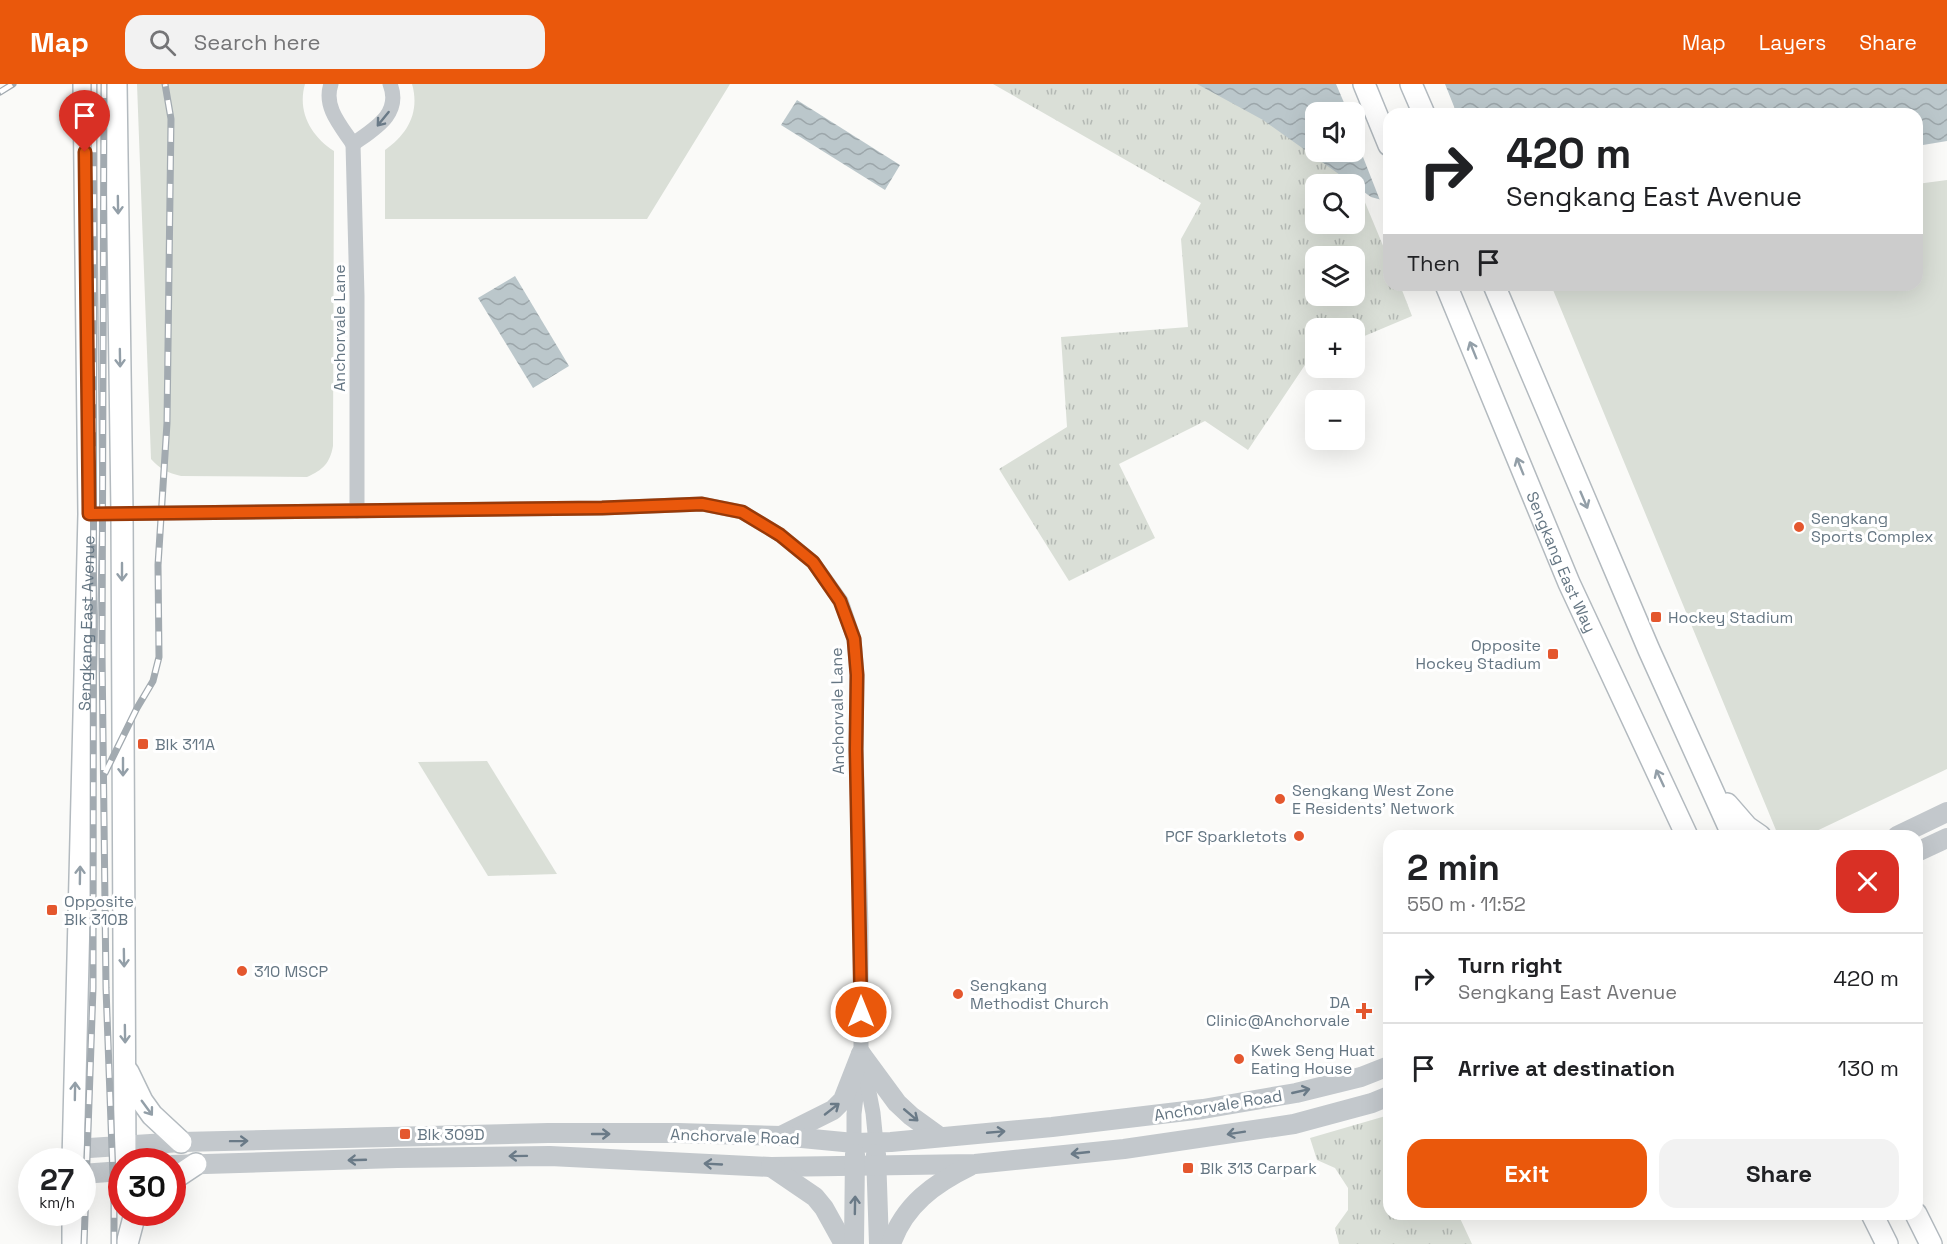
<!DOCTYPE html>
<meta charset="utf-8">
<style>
:root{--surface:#fff;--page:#f2f2f2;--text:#202124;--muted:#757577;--line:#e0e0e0;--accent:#ea580c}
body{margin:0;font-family:"Space Grotesk",sans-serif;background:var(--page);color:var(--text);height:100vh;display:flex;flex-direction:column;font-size:22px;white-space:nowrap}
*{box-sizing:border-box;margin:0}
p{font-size:20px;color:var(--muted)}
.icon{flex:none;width:33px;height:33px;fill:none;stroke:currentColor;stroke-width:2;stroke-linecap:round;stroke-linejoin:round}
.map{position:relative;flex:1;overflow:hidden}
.sheet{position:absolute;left:1383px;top:746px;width:540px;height:390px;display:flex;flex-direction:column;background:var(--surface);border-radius:18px;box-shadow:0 6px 24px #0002}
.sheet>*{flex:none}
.hud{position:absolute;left:1383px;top:24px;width:540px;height:183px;border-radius:18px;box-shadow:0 6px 24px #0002;background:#fff;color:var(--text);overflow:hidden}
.tools{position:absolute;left:1305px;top:18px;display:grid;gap:12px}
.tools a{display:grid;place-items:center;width:60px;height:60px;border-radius:12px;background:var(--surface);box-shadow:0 6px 24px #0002;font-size:30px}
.speed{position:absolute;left:18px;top:1064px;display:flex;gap:12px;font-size:30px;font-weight:700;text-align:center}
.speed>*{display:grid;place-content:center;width:78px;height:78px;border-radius:50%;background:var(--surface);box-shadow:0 6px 24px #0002;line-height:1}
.speed small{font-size:15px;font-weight:400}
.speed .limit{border:9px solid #d22;background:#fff;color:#111}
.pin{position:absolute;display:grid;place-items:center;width:51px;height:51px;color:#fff;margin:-62px -26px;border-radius:50% 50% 50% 0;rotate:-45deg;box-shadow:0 0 6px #0007}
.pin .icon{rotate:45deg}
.me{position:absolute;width:66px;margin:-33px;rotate:0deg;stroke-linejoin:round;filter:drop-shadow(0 0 4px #0008)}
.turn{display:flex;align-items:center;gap:21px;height:126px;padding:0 24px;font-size:27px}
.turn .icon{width:78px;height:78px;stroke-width:2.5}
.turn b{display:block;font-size:42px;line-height:51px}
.then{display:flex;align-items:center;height:57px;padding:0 24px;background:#0003;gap:12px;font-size:22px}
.round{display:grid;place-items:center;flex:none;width:63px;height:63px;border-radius:18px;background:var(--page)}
.headline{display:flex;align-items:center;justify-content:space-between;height:102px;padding:0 24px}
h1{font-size:36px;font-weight:700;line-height:45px}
.cta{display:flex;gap:12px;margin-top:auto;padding:12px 24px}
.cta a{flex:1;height:69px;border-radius:18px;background:var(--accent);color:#fff;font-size:24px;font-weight:700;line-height:69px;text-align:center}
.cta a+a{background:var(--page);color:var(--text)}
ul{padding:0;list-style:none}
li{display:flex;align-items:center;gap:18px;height:90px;padding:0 24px;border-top:2px solid var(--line)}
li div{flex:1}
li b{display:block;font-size:22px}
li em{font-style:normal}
header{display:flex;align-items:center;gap:36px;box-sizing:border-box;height:84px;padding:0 30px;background:var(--accent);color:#fff}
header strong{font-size:28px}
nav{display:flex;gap:33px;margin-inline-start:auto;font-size:21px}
.search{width:420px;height:54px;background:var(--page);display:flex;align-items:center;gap:15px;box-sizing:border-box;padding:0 21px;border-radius:18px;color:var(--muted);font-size:22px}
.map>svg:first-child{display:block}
.grass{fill:#dadfd7}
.park{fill:url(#park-tufts);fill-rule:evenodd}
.water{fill:url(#water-waves);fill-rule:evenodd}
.pier{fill:#fafaf8}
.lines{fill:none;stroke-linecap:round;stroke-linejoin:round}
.secondary-casing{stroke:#b3babf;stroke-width:24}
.minor{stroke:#c3c8cc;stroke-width:15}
.tertiary{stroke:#c3c8cc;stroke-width:20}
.secondary{stroke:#fff;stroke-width:21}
.rail-casing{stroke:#a2aab0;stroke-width:7}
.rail{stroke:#fff;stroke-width:4.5;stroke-dasharray:14;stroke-linecap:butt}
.oneway{stroke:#6a7a87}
.oneway2{stroke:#939fa8}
.route-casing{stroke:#983908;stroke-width:15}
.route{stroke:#ea580c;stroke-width:10}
.poi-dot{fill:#e4572e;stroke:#fff;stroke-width:2}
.labels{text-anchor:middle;stroke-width:6;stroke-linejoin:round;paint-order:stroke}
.street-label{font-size:16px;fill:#657683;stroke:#fff}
.poi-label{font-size:16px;fill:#657683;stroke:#fff;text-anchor:start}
</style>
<header>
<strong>Map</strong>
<div class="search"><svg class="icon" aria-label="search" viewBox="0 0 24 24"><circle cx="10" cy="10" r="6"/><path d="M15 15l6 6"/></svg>Search here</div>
<nav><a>Map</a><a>Layers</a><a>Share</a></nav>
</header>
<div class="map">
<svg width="1947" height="1160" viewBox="0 0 1947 1160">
<defs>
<pattern id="park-tufts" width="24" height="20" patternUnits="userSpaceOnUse" patternTransform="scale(1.5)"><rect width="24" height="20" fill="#dadfd7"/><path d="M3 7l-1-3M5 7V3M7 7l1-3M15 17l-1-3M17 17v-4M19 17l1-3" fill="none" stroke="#b4b9b4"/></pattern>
<pattern id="water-waves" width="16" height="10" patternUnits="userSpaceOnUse" patternTransform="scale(1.5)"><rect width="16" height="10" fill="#bbc7cb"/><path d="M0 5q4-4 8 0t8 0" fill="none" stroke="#9ca6aa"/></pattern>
</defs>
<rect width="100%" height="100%" fill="#fafaf8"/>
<!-- grass -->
<g class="grass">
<path d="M 137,0 L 305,0 C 297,28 311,52 334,67 L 333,362 C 330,379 323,386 307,393 L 181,392 C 168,389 160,385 151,375 Z"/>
<path d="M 412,0 L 730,0 L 647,135 L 385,135 L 385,66 C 408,50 420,28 412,0 Z"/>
<path d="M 1947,96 L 1947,685 L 1808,751 L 1778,751 L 1551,201 L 1917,201 L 1917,100 Z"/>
<path d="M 487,677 L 557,790 L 488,792 L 418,678 Z"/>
</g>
<!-- park -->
<g class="park">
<path d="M 993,0 L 1316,0 L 1316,68 L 1344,68 L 1389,176 L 1389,201 L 1400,201 L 1412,232 L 1355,256 L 1354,244 L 1316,244 L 1315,272 L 1309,275 L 1248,366 L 1205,337 L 1119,380 L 1155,454 L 1069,497 L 999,385 L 1067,343 L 1061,253 L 1188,243 L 1181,155 L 1201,119 ZM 1316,100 L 1354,100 L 1354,140 L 1316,140 ZM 1316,172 L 1354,172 L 1354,212 L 1316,212 Z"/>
<path d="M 1389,1031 L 1389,1130 L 1458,1130 L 1472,1160 L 1339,1160 L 1335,1144 L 1348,1126 L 1348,1104 L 1335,1084 L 1317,1076 L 1310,1054 Z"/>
</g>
<!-- water -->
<g class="water">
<path d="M 1197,0 L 1947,0 L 1947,57 L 1917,62 L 1917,30 L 1389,30 L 1389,118 L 1371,113 L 1263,36 ZM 1316,28 L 1354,28 L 1354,68 L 1316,68 Z"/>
<path d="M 797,16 L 900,81 L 885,106 L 781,41 Z"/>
<path d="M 515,192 L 569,282 L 533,304 L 478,214 Z"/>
</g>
<!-- pier -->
<path class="pier" d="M 1336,0 L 1445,0 L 1457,30 L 1389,30 L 1389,121 L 1381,119 L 1363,73 L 1356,71 L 1354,28 L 1348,28 Z"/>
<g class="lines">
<defs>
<g id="secondary">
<path d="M 116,0 L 122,429 L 125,1077"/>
<path d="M 1364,0 L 1389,61"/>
<path d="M 1411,0 L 1424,30"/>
<path id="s1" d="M 1446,201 L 1569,499 L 1687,752"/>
<path d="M 1494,201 L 1649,566 L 1733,752"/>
<path d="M 1727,720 L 1747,743 L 1760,752"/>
<path d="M 128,988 L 142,1017 L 152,1031 L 181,1058"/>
<path id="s2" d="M 73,1077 L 89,430 L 84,0"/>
<path d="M 172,1096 L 196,1080"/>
<path d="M 73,1128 L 73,1160"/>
<path d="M 1872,1130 L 1887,1160"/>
<path d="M 1916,1130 L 1931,1160"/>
<path d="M 127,1160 L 133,1137 L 139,1128"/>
</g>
</defs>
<!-- secondary casing -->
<use href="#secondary" class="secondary-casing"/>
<!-- minor -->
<g class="minor">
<path d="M 331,0 C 323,23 341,42 353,60"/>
<path d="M 353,60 L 357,212 L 357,427"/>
<path d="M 353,60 C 374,45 402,30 390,0"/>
<path d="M 89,430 L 602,424 L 702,420 L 742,428 L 780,451 L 813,478 L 841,517 L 854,555 L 857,591 L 856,665 L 861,843 L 861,970 L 854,1030 L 854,1059"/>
<path d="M 864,982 L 873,1029 L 876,1059"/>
</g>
<!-- tertiary -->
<g class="tertiary">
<path d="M 1897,752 L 1947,728"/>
<path d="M 1917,768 L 1947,754"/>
<path d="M 861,970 L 897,1019 L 911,1032 L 940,1053"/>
<path d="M 783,1051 L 833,1026 L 843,1016 L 861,970"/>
<path d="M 74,1065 L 181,1058 L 548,1049 L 678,1049 L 781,1052 L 854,1059 L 891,1058 L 1052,1043 L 1203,1025 L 1296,1009 L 1361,993 L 1389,982"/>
<path d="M 876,1070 L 879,1160"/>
<path d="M 172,1081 L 397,1074 L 550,1072 L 771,1083 L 975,1080 L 1124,1065 L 1294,1040 L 1372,1019 L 1389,1012"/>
<path d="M 771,1083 L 815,1113 L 824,1124 L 844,1160"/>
<path d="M 82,1090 L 122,1087"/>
<path d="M 854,1160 L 855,1070"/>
<path d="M 891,1160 C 904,1121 935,1099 970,1082"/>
</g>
<!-- secondary -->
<use href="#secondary" class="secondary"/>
<defs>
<g id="rail">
<path d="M 104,0 L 102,568 L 106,904 L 114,1120 L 114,1160"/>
<path d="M 0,8 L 13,0"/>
<path d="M 105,689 L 137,624 L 153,597 L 159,573 L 158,481 L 167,339 L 171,35 L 165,0"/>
<path d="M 84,1160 L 93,904 L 94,0"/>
</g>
</defs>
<!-- rail casing -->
<use href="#rail" class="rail-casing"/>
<!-- rail -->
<use href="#rail" class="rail"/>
</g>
<!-- one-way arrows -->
<defs><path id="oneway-shaft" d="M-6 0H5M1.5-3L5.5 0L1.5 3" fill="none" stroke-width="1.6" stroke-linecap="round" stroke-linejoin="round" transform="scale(1.5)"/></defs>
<g class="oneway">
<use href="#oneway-shaft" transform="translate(383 35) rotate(129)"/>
<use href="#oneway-shaft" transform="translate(1301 1007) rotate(-13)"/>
<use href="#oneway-shaft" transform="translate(832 1025) rotate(-38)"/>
<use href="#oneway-shaft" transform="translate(911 1031) rotate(40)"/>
<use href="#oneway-shaft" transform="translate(996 1048) rotate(-5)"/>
<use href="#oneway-shaft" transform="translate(1236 1049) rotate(171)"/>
<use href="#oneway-shaft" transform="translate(601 1050)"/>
<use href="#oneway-shaft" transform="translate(239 1057) rotate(-1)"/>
<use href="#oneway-shaft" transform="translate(1080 1069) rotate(174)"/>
<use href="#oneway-shaft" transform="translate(518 1072) rotate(179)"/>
<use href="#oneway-shaft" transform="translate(357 1076) rotate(178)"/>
<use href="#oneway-shaft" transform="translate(713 1080) rotate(-177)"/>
<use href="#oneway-shaft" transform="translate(855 1121) rotate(-89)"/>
</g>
<g class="oneway2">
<use href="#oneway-shaft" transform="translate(118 121) rotate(89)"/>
<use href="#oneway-shaft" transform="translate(1473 266) rotate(-112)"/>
<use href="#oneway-shaft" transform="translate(120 274) rotate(89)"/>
<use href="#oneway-shaft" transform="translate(1520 382) rotate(-112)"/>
<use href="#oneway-shaft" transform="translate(1584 416) rotate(67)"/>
<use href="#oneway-shaft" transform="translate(122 488) rotate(90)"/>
<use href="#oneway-shaft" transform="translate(123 683) rotate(90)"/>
<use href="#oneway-shaft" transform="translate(1660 694) rotate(-115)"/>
<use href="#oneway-shaft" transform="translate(80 791) rotate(-89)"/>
<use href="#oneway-shaft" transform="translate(124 874) rotate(89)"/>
<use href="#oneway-shaft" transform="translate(125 950) rotate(89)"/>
<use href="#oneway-shaft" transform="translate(75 1007) rotate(-89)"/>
<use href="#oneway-shaft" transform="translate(147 1024) rotate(54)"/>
</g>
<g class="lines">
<defs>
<path id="route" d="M 85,68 L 89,430 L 602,424 L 702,420 L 742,428 L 780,451 L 813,478 L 840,517 L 854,555 L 857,591 L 856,665 L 861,928"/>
</defs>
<!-- route casing -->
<use href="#route" class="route-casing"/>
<!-- route -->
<use href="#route" class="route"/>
</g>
<!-- markers -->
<g class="poi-dot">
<circle cx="1799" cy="443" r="6"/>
<rect x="1650" y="527" width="12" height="12" rx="3"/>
<rect x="1547" y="564" width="12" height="12" rx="3"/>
<rect x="137" y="654" width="12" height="12" rx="3"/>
<circle cx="1280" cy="715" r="6"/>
<circle cx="1299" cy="752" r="6"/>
<rect x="46" y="820" width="12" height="12" rx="3"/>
<circle cx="242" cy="887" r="6"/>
<circle cx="958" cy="910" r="6"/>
<path d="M1361 918h6v6h6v6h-6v6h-6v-6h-6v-6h6z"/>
<circle cx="1239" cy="975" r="6"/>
<rect x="399" y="1044" width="12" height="12" rx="3"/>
<rect x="1182" y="1078" width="12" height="12" rx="3"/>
</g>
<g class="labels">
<!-- street labels -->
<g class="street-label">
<text transform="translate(339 244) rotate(-90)" y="6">Anchorvale Lane</text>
<text dy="6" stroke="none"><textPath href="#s1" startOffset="300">Sengkang East Way</textPath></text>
<text dy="6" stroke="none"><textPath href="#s2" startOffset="538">Sengkang East Avenue</textPath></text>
<text transform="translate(837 627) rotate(-91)" y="6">Anchorvale Lane</text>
<text transform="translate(1218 1021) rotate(-9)" y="6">Anchorvale Road</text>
<text transform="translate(735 1052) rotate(2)" y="6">Anchorvale Road</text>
</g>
<!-- poi labels -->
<g class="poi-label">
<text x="1811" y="440">Sengkang<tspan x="1811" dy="18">Sports Complex</tspan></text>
<text x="1668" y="539">Hockey Stadium</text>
<text x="1541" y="567" text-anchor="end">Opposite<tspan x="1541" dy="18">Hockey Stadium</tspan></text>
<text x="155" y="666">Blk 311A</text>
<text x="1292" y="712">Sengkang West Zone<tspan x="1292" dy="18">E Residents' Network</tspan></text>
<text x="1287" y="758" text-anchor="end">PCF Sparkletots</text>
<text x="64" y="823">Opposite<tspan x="64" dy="18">Blk 310B</tspan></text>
<text x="254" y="893">310 MSCP</text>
<text x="970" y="907">Sengkang<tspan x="970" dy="18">Methodist Church</tspan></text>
<text x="1350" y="924" text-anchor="end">DA<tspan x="1350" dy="18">Clinic@Anchorvale</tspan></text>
<text x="1251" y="972">Kwek Seng Huat<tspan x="1251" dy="18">Eating House</tspan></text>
<text x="417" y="1056">Blk 309D</text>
<text x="1200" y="1090">Blk 313 Carpark</text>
</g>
</g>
</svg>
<div class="tools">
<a><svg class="icon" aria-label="sound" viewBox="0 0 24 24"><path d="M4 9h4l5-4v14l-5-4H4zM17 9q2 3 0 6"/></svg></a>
<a><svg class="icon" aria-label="search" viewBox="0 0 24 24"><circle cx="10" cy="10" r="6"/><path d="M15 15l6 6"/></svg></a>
<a><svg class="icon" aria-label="layers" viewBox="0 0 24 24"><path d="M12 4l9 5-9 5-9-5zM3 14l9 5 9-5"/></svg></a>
<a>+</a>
<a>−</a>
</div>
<div class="speed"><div>27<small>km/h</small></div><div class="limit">30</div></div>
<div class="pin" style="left:85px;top:68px;background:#d93025"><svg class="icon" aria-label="arrive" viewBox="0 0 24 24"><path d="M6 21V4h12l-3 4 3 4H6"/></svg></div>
<svg class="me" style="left:861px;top:928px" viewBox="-20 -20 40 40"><circle r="17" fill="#ea580c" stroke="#fff" stroke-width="3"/><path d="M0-11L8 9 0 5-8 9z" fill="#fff"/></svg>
<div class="hud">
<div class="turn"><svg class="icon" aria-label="right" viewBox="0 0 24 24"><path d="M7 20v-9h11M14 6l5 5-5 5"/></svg><div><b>420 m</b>Sengkang East Avenue</div></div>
<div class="then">Then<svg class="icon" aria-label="arrive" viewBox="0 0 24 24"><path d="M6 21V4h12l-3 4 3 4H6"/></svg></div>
</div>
<section class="sheet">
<div class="headline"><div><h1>2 min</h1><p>550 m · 11:52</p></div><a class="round" style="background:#d93025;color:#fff"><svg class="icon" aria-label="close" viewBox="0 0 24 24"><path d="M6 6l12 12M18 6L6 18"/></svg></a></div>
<ul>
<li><svg class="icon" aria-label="right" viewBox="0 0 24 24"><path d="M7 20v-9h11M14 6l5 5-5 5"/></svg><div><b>Turn right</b><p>Sengkang East Avenue</p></div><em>420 m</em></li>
<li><svg class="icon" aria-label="arrive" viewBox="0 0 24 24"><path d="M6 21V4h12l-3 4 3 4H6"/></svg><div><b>Arrive at destination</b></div><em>130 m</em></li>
</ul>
<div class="cta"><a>Exit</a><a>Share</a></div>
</section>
</div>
